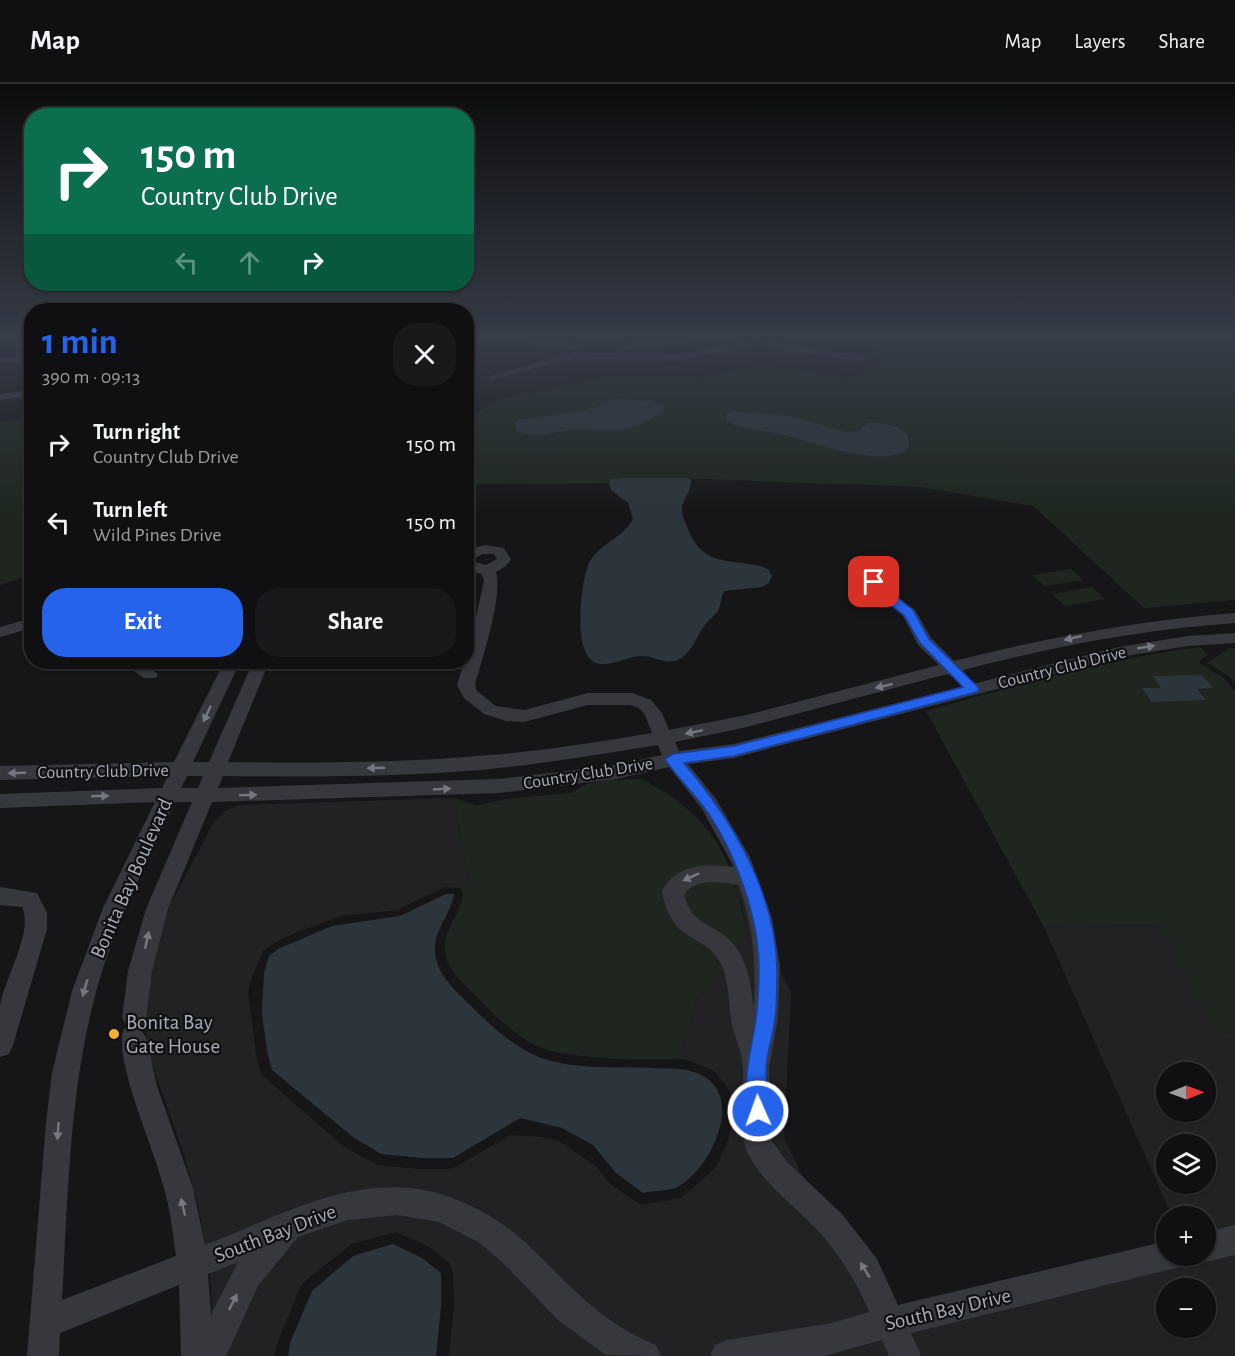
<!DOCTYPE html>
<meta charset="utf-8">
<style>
:root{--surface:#101012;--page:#19191b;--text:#f1f3f6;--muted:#9c9d9f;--line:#303032;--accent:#2563eb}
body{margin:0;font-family:"Alegreya Sans",sans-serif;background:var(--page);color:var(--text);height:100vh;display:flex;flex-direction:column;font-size:22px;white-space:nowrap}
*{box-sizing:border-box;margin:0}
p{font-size:20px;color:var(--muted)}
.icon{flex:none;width:33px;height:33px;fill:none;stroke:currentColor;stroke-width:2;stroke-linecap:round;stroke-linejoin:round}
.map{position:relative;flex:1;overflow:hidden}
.side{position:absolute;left:24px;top:219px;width:450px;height:366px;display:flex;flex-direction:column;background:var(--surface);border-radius:24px;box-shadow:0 2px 4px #0004,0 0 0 2px var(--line)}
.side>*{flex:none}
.top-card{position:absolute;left:24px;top:24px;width:450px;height:183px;border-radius:24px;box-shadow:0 2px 4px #0004,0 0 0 2px var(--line);background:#0b6e4f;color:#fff;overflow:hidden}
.needle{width:39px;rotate:89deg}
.tools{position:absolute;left:1156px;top:978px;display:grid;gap:12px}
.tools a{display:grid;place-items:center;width:60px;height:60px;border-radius:50%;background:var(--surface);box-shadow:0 2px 4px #0004,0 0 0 2px var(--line);font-size:30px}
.pin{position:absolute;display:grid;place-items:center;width:51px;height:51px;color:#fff;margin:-26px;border-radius:12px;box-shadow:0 3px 9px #0006}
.me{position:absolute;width:66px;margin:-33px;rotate:358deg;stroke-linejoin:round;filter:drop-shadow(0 0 4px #0008)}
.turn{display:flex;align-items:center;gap:21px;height:126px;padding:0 18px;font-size:27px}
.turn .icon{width:78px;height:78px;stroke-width:2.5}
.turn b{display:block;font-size:42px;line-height:51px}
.lanes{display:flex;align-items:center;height:57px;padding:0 18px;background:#0003;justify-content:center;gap:30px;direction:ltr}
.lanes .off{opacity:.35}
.round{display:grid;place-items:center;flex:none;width:63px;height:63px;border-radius:24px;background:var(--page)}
.head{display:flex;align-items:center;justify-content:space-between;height:102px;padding:0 18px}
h1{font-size:36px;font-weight:700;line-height:45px;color:var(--accent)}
.cta{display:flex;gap:12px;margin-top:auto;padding:12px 18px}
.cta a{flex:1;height:69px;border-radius:24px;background:var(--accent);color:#fff;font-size:24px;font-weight:700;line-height:69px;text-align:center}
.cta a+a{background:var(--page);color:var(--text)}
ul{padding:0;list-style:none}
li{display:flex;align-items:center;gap:18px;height:78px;padding:0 18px}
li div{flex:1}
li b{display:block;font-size:22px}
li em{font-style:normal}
header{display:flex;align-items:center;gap:36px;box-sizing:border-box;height:84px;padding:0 30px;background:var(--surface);border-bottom:2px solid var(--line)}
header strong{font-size:28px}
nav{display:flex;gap:33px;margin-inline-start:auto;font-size:21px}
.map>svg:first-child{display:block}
.built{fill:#222225;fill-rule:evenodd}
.green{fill:#1e261f}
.water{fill:#2c353c}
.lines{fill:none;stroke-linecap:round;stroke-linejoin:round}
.minor{fill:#37383d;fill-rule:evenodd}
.oneway{fill:#757881}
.route{fill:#2563eb;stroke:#184099;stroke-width:1.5}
.poi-dot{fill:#f2b134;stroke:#111113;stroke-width:2}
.labels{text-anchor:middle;stroke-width:4.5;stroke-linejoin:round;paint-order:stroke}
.street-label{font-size:18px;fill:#a8adb8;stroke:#111113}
.near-street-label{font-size:21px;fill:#a8adb8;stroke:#111113}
.near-poi-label{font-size:21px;fill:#a8adb8;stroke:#111113;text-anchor:start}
</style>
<header>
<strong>Map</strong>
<nav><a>Map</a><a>Layers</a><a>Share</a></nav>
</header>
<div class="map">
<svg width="1235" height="1272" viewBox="0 0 1235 1272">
<rect width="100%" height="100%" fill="#161618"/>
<!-- built -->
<path class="built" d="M 454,714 L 468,796 L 460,804 L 445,803 L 397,826 L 341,832 L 297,848 L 274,859 L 263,867 L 252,893 L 248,908 L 256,970 L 261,990 L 343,1062 L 377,1081 L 419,1085 L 452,1085 L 511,1051 L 541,1053 L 559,1057 L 596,1082 L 609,1099 L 636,1118 L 642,1121 L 681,1114 L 715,1084 L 728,1057 L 734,1028 L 728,1004 L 714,987 L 688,976 L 679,975 L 696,918 L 735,869 L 747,847 L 741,818 L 728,779 L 791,909 L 784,1054 L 877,1245 L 1167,1172 L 1206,1172 L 1206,1132 L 1172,1132 L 1044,843 L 1160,841 L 1182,887 L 1219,949 L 1235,948 L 1235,1272 L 449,1272 L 454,1222 L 453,1187 L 449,1179 L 431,1164 L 396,1148 L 352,1160 L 305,1197 L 300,1204 L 277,1260 L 274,1272 L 226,1272 L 259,1197 L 310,1138 L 291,1123 L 237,1183 L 212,1230 L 210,1188 L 198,1121 L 185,1074 L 148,968 L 145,940 L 152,885 L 168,825 L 214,738 L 225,727 L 240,721 ZM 1167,988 L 1206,988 L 1206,1028 L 1167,1028 ZM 1167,1060 L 1206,1060 L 1206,1100 L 1167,1100 ZM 1167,1204 L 1206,1204 L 1206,1244 L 1167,1244 Z"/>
<!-- green -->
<g class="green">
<path d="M 871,252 L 1235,252 L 1235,516 L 1144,524 L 1033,422 L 921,403 L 676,394 L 612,395 L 609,399 L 467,400 L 467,334 L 503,314 L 596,295 L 695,294 L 763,282 L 855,294 L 878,277 Z"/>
<path d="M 31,334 L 31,491 L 0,501 L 0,338 Z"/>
<path d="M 1071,485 L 1083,496 L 1044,502 L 1032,491 Z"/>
<path d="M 1092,503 L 1105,515 L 1065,522 L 1052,510 Z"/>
<path d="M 1200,563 L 1208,571 L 1200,576 L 1200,580 L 1224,594 L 1235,608 L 1235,948 L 1219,949 L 1182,887 L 1160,841 L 1044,843 L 926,627 C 1017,601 1106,575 1200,563 Z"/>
<path d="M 1229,564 L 1235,564 L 1235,599 L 1230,593 L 1207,579 Z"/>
<path d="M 641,695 C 714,732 730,770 747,847 L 735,869 L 696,918 L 679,975 C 644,976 568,976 537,962 C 514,951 494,931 477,913 C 465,901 450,889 446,873 C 439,849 462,830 463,808 L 460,804 L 468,796 L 454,714 L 477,722 L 505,715 L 571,709 L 586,700 L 608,696 Z"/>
</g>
<!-- water -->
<g class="water">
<path d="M 613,315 L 653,317 L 663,321 L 664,324 C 658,335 631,345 619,346 C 607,347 594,345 581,345 C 562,346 534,356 517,347 L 515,338 L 519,336 L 577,328 L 596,323 Z"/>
<path d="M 733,327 L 789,332 L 846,348 L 859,347 L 868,339 C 882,338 897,341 908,351 L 909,364 C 884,386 813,358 784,351 C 768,347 751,346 735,341 C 730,338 725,337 726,330 Z"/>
<path d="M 623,394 L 687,394 L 691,396 C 692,406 684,413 682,422 C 681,431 685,437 688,445 C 702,482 728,475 761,482 L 769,486 L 772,492 L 769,499 L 762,503 L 724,507 C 721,513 721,519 719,525 C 716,531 708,536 704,542 C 696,553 693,567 680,575 C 667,582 653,571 640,572 C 626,573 615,581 600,580 C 571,577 581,504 587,484 C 594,461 622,456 633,435 L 628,419 L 611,406 L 609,399 L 611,395 Z"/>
<path d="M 1202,591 L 1213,604 L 1197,605 L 1206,616 L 1152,618 L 1142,604 L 1161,604 L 1153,592 Z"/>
<path d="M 446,810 L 454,810 C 451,831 430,849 436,874 C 439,893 458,909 471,922 C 489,940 508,958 532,970 C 567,987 615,982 653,984 C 672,985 690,983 706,994 C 744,1019 707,1090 675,1104 C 666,1107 653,1107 643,1109 L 616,1089 L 593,1061 L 562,1044 L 520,1034 L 453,1074 L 423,1074 L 381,1070 L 353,1053 L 272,986 L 267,967 L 262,929 L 264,889 L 269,872 L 278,865 L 332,842 L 400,832 Z"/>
<path d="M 393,1160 L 422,1174 L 441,1189 L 441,1223 L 436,1272 L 288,1272 L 290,1259 L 312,1207 L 353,1172 Z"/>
</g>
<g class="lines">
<!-- minor -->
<g class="minor">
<path d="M 516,252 L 578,260 L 583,263 L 578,266 L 538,262 Z"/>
<path d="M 695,252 L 709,252 L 695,258 L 620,266 L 615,263 L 620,260 Z"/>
<path d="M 760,252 L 770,252 L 774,258 L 862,272 L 867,275 L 862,278 L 771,263 L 768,262 Z"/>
<path d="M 746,257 L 751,260 L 749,262 L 677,277 L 573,274 L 492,296 L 487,293 L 573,268 L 677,271 Z"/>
<path d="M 32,272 L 32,278 L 0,279 L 0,273 Z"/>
<path d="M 32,306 L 32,312 L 0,316 L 0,310 Z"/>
<path d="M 486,461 L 504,464 L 511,475 L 506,482 L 496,488 C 503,513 482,574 475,601 L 477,607 L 496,622 L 524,626 L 588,609 L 632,609 L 651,616 L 662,629 L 669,646 L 747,631 L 939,581 L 918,561 L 903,532 L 879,513 L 867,498 L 874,494 L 879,495 L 889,507 L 915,526 L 931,554 L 954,577 C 1050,553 1136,537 1235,529 L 1235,539 C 1139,546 1056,562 963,586 L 966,591 L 964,595 L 958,596 L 947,590 L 747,643 L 675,658 L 679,667 L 734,660 L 1119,563 L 1188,552 L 1235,549 L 1235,559 L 1188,562 L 1119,573 L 771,664 L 734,674 L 688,680 L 716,715 L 750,773 L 772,834 L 780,882 L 778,933 L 769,985 L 772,1057 L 787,1078 L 842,1130 L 877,1175 L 898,1221 L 1167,1157 L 1167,1172 L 1184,1172 L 1180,1183 L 911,1249 L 921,1272 L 889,1272 L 882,1256 L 825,1272 L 710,1272 L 715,1261 L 726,1256 L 832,1239 L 869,1228 C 857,1200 842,1174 822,1151 C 798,1123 766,1104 748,1070 C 739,1054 744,1005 743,984 C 743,970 735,954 732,940 C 728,921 730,900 722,882 C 707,847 672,864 662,807 C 676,780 707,779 734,783 L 702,725 L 669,683 L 616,695 L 499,709 L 212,718 L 168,825 L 152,887 L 146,934 L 143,942 L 139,944 L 146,953 L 157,1002 L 193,1104 L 205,1161 C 288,1129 370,1079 460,1117 C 484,1127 506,1141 525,1158 C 571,1201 596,1236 656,1261 L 661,1272 L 606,1271 L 559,1237 L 503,1179 L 480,1159 L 439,1138 L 397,1131 L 348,1136 L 298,1153 L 258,1202 L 226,1272 L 181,1272 L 179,1201 L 60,1249 L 59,1272 L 27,1272 L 46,1039 L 52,989 L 72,907 L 103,824 L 155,718 L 0,724 L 0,710 L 162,704 L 168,692 L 0,696 L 0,682 L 174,678 L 224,578 L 240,578 L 193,678 L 209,678 L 253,578 L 269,578 L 228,678 C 315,679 402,679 489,671 C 544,667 598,658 652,649 L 645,631 L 639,624 L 630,621 L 588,621 L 524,638 L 506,637 L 484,630 L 464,614 L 457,601 L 464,578 L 466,578 L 484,497 L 482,490 L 466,486 L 466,466 ZM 482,470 L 494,470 L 497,475 L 486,481 L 471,477 ZM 658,661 L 662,671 L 616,681 L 499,695 L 218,704 L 223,692 C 312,693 402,693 491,685 C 547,679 602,670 658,661 ZM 187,692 L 203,692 L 198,704 L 181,704 ZM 175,718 L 192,718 L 146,825 L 128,887 L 122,934 L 128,943 L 124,945 C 112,973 156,1069 164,1104 C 170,1126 173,1149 176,1172 L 62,1216 C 68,1113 69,1009 96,908 C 114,842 146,780 175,718 ZM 716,798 L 739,801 C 754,846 756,878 754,925 C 751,904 749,880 735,862 C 717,839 691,843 684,810 C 694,799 703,798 716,798 ZM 238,1178 L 211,1231 L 208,1190 Z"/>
<path d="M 32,534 L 32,544 L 0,553 L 0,543 Z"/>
<path d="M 121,578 L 141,578 L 158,590 L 156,594 L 144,594 Z"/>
<path d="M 0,803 L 37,809 L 47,829 L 47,845 L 13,961 L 9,970 L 0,973 C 0,957 0,938 0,922 C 4,895 34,848 22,823 L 0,821 Z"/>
<path d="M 1235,1141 L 1235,1171 L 1206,1178 L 1195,1174 L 1195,1172 L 1206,1172 L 1206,1148 Z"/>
</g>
</g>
<!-- one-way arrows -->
<defs><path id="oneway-solid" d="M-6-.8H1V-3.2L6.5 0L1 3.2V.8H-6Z" transform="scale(1.5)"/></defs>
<g class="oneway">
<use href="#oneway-solid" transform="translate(1073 554) rotate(167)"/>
<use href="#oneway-solid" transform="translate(1146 563) rotate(-9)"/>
<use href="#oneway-solid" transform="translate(884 602) rotate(166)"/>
<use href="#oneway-solid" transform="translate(207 630) rotate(115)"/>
<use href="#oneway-solid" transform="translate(694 648) rotate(168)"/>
<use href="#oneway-solid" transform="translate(376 684) rotate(178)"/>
<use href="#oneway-solid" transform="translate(17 689) rotate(178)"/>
<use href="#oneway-solid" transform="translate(442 705) rotate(-3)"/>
<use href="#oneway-solid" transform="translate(248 711) rotate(-1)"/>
<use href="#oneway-solid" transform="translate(100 712) rotate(-2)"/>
<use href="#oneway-solid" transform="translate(691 793) rotate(156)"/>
<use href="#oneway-solid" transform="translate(147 856) rotate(-77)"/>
<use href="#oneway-solid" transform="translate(85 904) rotate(106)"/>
<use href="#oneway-solid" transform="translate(58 1047) rotate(94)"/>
<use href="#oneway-solid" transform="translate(183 1123) rotate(-103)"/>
<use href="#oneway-solid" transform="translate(865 1186) rotate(-121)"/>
<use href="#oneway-solid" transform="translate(233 1218) rotate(-64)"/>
</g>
<!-- sky -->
<linearGradient id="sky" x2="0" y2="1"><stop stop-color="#0c0c0d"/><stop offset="0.59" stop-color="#363c48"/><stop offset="1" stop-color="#363c48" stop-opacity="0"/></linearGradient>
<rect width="1235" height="430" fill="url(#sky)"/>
<!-- route -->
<path class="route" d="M 874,495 L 913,526 L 929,555 L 977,602 L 979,605 L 977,608 L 734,672 L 684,679 C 732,736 775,806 777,884 C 777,901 777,919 775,935 C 773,951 767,968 766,985 C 765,1001 772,1019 765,1035 L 758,1037 L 751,1035 C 739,1005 752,965 756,935 C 758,919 759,901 759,885 C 759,832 734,764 703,722 C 691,706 676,692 665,675 L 673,670 L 734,662 L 963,603 L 920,559 L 904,531 L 880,513 L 868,498 Z"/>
<!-- markers -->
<circle class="poi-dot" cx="114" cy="950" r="6"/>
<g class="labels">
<!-- street labels -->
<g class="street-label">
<text transform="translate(1062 583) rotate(-14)" y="6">Country Club Drive</text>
<text transform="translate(103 687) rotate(-1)" y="6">Country Club Drive</text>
<text transform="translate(588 689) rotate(-9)" y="6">Country Club Drive</text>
</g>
<!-- near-street labels -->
<g class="near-street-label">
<text transform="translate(131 794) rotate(-66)" y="7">Bonita Bay Boulevard</text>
<text transform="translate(275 1149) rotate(-21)" y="7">South Bay Drive</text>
<text transform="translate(948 1225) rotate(-13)" y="7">South Bay Drive</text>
</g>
<!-- near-poi labels -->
<g class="near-poi-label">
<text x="126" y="945">Bonita Bay<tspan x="126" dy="24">Gate House</tspan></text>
</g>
</g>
</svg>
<div class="tools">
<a><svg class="needle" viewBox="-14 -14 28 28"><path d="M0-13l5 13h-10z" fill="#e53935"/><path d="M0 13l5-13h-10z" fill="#9c9d9f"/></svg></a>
<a><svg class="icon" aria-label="layers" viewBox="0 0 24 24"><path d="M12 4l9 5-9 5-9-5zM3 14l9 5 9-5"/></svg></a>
<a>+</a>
<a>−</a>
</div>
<div class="pin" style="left:874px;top:498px;background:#d93025"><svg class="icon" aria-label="arrive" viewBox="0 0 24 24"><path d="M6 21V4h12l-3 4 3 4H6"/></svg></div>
<svg class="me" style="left:758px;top:1027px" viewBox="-20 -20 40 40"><circle r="17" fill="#2563eb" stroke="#fff" stroke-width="3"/><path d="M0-11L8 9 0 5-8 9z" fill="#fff"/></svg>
<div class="top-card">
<div class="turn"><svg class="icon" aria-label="right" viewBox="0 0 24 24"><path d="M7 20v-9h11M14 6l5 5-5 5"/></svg><div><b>150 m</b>Country Club Drive</div></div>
<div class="lanes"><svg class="icon off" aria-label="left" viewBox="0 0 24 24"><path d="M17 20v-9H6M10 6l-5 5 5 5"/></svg><svg class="icon off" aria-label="ahead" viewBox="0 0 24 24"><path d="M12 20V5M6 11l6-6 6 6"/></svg><svg class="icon" aria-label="right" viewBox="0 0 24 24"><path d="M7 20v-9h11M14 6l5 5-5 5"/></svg></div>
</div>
<section class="side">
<div class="head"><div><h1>1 min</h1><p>390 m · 09:13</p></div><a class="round"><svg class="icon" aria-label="close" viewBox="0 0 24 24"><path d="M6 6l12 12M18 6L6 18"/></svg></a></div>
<ul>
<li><svg class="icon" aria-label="right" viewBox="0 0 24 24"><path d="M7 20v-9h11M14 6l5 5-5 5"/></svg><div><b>Turn right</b><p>Country Club Drive</p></div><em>150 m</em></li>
<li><svg class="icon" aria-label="left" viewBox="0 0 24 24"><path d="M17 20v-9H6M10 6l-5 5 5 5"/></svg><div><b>Turn left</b><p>Wild Pines Drive</p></div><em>150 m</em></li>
</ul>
<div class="cta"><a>Exit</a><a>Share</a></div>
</section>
</div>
